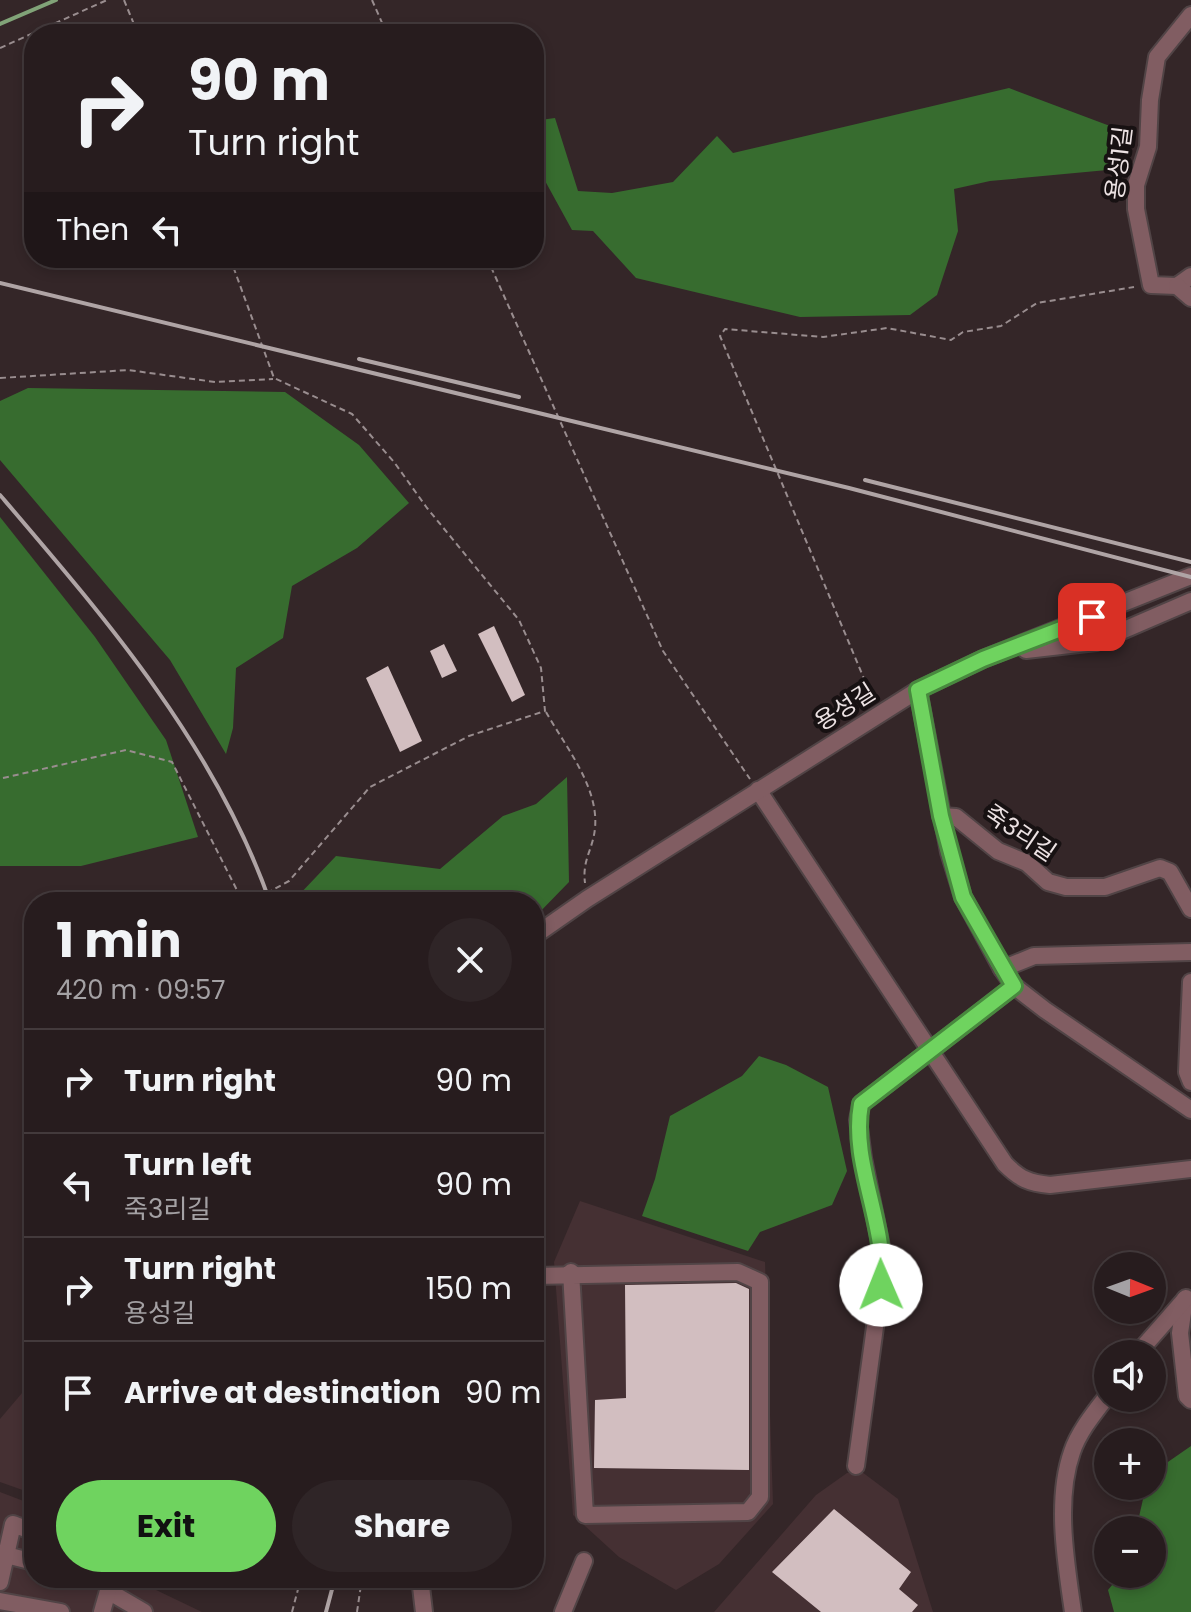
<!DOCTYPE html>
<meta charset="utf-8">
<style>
:root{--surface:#271c1e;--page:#2f2527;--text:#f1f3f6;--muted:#a4a1a4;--line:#433a3c;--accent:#6fd35f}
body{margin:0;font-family:Poppins,"Noto Sans KR",sans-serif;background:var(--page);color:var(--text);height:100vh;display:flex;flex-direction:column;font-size:30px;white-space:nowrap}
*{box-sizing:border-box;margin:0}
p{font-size:26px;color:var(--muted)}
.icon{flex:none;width:44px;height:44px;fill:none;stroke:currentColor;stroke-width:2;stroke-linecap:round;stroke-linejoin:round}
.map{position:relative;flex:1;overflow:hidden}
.details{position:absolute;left:24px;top:892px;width:520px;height:696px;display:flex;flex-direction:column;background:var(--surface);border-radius:32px;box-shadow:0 4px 12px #0003,0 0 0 2px var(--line)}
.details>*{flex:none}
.hud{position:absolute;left:24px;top:24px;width:520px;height:244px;border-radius:32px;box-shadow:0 4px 12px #0003,0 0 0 2px var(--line);background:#271c1e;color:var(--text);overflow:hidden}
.needle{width:52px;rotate:91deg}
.fabs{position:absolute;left:1094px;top:1252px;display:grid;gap:16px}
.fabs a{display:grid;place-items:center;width:72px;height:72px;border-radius:50%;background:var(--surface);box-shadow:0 4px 12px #0003,0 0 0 2px var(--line);font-size:40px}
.pin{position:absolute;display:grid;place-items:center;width:68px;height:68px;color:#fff;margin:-34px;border-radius:16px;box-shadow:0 4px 12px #0006}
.me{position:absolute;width:88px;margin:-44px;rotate:359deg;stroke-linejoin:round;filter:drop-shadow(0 0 6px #0008)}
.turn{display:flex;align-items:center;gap:28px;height:168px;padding:0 32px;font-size:36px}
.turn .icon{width:104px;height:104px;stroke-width:2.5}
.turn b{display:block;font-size:56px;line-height:68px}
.then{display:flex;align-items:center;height:76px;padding:0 32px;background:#0003;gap:16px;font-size:30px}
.round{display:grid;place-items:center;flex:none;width:84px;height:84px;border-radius:42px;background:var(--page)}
.head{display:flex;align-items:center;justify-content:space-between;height:136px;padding:0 32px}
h1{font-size:48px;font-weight:700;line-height:60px}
.primary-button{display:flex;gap:16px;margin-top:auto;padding:16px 32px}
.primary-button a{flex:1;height:92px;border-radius:48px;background:var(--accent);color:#111;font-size:32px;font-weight:700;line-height:92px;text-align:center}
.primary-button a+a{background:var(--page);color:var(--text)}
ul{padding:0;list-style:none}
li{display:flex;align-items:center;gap:24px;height:104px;padding:0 32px;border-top:2px solid var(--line)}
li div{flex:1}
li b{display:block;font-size:30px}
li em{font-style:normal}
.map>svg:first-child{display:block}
.built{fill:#453033}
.forest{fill:#376c2f}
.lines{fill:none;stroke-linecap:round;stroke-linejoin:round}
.stream{stroke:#81a378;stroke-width:4}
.building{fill:#d2bec0}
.minor-casing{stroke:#514446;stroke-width:20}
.path{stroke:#998d8f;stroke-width:2;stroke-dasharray:6 4;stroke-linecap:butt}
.minor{stroke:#815d62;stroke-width:16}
.rail{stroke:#afa4a5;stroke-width:4}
.route-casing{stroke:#48893e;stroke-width:20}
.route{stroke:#6fd35f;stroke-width:14}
.labels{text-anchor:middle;stroke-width:8;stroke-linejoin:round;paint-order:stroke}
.street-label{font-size:24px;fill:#ece2e3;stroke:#171112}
</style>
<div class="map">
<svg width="1191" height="1612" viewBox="0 0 1191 1612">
<rect width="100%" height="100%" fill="#342628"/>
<!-- built -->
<g class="built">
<path d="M 580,1201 L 765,1262 L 773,1504 L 719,1564 L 676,1590 L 619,1557 L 573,1515 L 554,1262 Z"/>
<path d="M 34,1379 L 34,1494 L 0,1482 L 0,1419 Z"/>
<path d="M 862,1472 L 898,1499 L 933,1612 L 714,1612 L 816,1495 L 847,1473 Z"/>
<path d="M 0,1492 L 34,1505 L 34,1578 L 131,1578 L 202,1612 L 0,1612 Z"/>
</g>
<!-- forest -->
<g class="forest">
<path d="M 1009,88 L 1126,132 L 1118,169 L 990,181 L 954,189 L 958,231 L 937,295 L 910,315 L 800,317 L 636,278 L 593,231 L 572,230 L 544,179 L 540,120 L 555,118 L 578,191 L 612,193 L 673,182 L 717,136 L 733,153 Z"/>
<path d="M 28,388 L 285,392 L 359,445 L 409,503 L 357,548 L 292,586 L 283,638 L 236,668 L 233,728 L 226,754 L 170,660 L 0,460 L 0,401 Z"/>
<path d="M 0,517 L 95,637 L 166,740 L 198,837 L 81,866 L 0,866 Z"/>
<path d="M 567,777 L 569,882 L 534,918 L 534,902 L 297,902 L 296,898 L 336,856 L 440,869 L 503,816 L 536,804 Z"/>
<path d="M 759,1056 L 786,1065 L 828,1087 L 847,1171 L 832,1205 L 760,1232 L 748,1251 L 642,1216 L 655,1179 L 670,1116 L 742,1076 Z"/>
<path d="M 1191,1446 L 1191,1612 L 1114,1612 L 1108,1590 L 1121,1574 L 1152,1574 L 1152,1530 L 1136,1530 L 1146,1486 L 1152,1486 L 1152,1473 Z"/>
</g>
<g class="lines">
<!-- stream -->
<path class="stream" d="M 0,24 L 56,0"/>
</g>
<!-- building -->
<g class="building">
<path d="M 494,626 L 525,695 L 512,702 L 478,634 Z"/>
<path d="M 444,644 L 457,671 L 442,678 L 430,651 Z"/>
<path d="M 388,666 L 422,741 L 400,752 L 366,678 Z"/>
<path d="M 736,1283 L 749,1289 L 749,1470 L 594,1468 L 595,1400 L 626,1398 L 625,1285 Z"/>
<path d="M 834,1509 L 911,1572 L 899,1589 L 918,1605 L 912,1612 L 821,1612 L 772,1572 Z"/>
</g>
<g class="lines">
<defs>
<g id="minor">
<path d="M 1191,15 L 1157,57 L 1150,100 L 1148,147 L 1136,185 L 1136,209 L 1151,285 L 1177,286 L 1191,276"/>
<path d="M 1177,286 L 1191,298"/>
<path d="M 1026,650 L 1096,642 L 1191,601"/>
<path d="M 918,690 L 949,852 L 963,897 L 1002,969 L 1014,986 L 1045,1010 L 1191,1110"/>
<path d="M 758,790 L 1005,1164 C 1020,1179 1029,1183 1050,1185 L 1191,1169"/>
<path d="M 941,816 L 956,817 L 998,851 L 1027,863 L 1048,882 L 1066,887 L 1105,887 L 1160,868 L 1170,872 L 1191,909"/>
<path d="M 534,936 L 587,899 L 918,690 L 983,659 L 1191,576"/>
<path d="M 1002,969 L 1034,956 L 1191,952"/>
<path d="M 1191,982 L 1187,1072 L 1191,1082"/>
<path d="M 534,1276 L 738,1272 L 760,1282 L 760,1497 L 748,1512 L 585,1515 L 571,1272"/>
<path d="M 1185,1299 L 1180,1333 L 1187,1396 L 1191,1400"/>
<path d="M 1137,1354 L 1186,1298"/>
<path d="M 856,1466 L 884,1261 L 863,1158 L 858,1120 L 861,1104 L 1014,986"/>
<path d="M 6,1555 L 34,1562"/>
<path d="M 112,1578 L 108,1591 L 144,1612"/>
<path d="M 420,1578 L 424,1612"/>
<path d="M 0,1582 L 13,1524 L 34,1532"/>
<path d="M 0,1601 L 61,1612"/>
<path d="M 102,1612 L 108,1591"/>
<path d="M 563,1612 L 584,1561"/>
<path d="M 1073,1612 C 1066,1563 1055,1500 1072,1452 C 1079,1431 1095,1412 1108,1395"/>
</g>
</defs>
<!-- minor casing -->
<use href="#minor" class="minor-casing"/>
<!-- path -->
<g class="path">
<path d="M 124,0 L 138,34"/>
<path d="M 372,0 L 387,34"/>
<path d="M 0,48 L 107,0"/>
<path d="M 230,258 L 274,378 L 352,414 L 394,462 L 427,508 L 519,620 L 541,668 L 545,711 L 469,736 L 370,787 L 289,881 L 251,902"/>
<path d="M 487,258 L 663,651 L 750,779"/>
<path d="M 0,378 L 128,370 L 215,382 L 273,379"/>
<path d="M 873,700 L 720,336 L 725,329 L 823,337 L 887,328 L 951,340 L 963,332 L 1001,326 L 1037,303 L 1134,287"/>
<path d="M 546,712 C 565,746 599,787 595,828 C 593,850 582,859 585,883"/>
<path d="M 3,778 L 126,750 L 172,762 L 243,902"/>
<path d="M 292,1612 L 301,1578"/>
<path d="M 357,1612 L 362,1578"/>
</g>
<!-- minor -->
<use href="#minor" class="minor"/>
<!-- rail -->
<g class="rail">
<path d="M 0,283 L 849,488 L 1191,577"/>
<path d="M 359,359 L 519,397"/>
<path d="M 865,480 L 1191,562"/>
<path d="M 0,495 C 106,619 215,745 270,902"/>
<path d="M 326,1612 L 335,1578"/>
</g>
</g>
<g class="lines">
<defs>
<path id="route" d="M 881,1285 C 888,1225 850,1164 861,1104 L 1014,986 L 963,897 L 941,816 L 918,690 L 983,659 L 1092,617"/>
</defs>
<!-- route casing -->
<use href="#route" class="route-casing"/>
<!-- route -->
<use href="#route" class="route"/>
</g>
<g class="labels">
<!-- street labels -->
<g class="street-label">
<text transform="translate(1119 163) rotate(-83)" y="8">용성1길</text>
<text transform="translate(845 707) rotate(-32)" y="8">용성길</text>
<text transform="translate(1020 833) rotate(34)" y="8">죽3리길</text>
</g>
</g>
</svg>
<div class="fabs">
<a><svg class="needle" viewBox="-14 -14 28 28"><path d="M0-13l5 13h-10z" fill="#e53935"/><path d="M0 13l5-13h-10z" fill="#a4a1a4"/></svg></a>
<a><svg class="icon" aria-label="sound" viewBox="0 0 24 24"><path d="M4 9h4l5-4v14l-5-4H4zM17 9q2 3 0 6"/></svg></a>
<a>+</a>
<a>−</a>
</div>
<div class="pin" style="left:1092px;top:617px;background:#d93025"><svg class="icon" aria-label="arrive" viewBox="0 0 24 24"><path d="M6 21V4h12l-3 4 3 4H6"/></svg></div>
<svg class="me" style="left:881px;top:1285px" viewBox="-20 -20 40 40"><circle r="19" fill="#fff"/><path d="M0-13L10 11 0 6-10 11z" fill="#6fd35f"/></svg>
<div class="hud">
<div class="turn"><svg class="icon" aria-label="right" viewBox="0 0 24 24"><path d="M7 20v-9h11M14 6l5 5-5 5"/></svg><div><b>90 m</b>Turn right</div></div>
<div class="then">Then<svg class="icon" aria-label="left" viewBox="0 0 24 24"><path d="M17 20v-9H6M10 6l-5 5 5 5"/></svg></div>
</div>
<section class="details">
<div class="head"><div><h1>1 min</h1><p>420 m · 09:57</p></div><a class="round"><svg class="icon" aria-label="close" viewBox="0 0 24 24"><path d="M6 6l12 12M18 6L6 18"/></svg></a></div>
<ul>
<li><svg class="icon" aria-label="right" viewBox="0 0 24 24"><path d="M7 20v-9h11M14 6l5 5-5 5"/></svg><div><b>Turn right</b></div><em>90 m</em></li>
<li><svg class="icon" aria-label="left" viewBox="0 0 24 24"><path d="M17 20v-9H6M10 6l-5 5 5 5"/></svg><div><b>Turn left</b><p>죽3리길</p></div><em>90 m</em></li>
<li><svg class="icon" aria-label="right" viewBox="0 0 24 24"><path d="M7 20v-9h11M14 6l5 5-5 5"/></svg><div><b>Turn right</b><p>용성길</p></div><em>150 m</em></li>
<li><svg class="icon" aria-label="arrive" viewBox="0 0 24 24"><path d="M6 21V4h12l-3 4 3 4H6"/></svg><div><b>Arrive at destination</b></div><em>90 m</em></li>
</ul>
<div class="primary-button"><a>Exit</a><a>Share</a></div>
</section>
</div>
